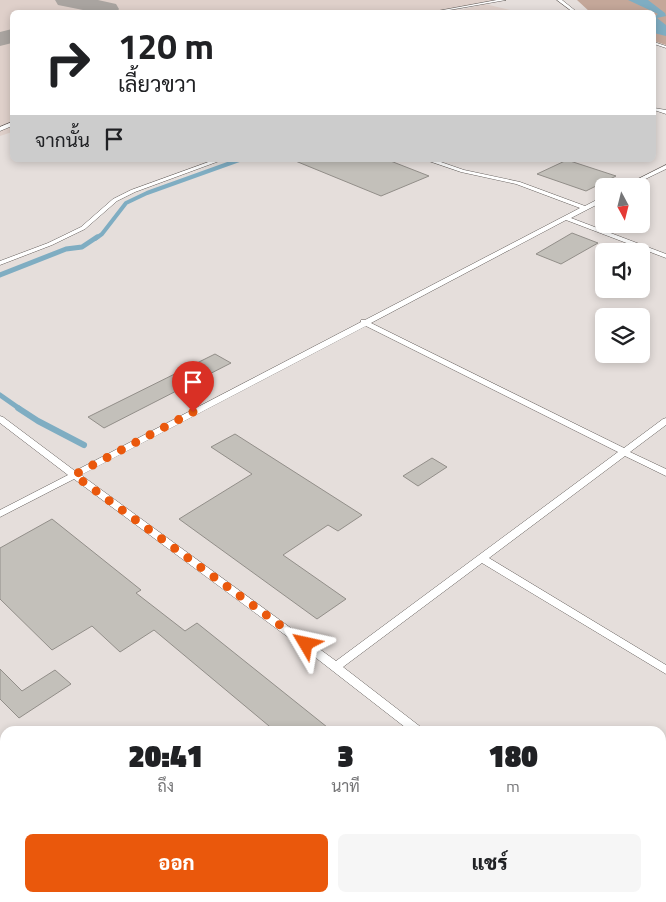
<!DOCTYPE html>
<html lang="th">
<meta charset="utf-8">
<style>
:root{--surface:#fff;--page:#f6f6f6;--text:#202124;--muted:#757577;--accent:#ea580c}
body{margin:0;font-family:"Titillium Web",Sarabun,sans-serif;background:var(--page);color:var(--text);height:100vh;display:flex;flex-direction:column;font-size:19px;white-space:nowrap}
*{box-sizing:border-box;margin:0}
p{font-size:16px;color:var(--muted)}
.icon{flex:none;width:28px;height:28px;fill:none;stroke:currentColor;stroke-width:2;stroke-linecap:round;stroke-linejoin:round}
.map{position:relative;flex:1;overflow:hidden}
.drawer{position:absolute;left:0px;top:726px;width:666px;height:176px;display:flex;flex-direction:column;background:var(--surface);border-radius:15px 15px 0 0;box-shadow:0 2px 8px #0003}
.drawer>*{flex:none}
.hud{position:absolute;left:10px;top:10px;width:646px;height:152px;border-radius:8px;box-shadow:0 2px 8px #0003;background:#fff;color:var(--text);overflow:hidden}
.needle{width:32px;rotate:173deg}
.controls{position:absolute;left:595px;top:178px;display:grid;gap:10px}
.controls a{display:grid;place-items:center;width:55px;height:55px;border-radius:8px;background:var(--surface);box-shadow:0 2px 8px #0003;font-size:25px}
.pin{position:absolute;display:grid;place-items:center;width:42px;height:42px;color:#fff;margin:-51px -21px;border-radius:50% 50% 50% 0;rotate:-45deg;box-shadow:0 0 5px #0007}
.pin .icon{rotate:45deg}
.me{position:absolute;width:55px;margin:-28px;rotate:306deg;stroke-linejoin:round;filter:drop-shadow(0 0 4px #0008)}
.turn{display:flex;align-items:center;gap:18px;height:105px;padding:0 25px;font-size:22px}
.turn .icon{width:65px;height:65px;stroke-width:2.5}
.turn b{display:block;font-size:35px;line-height:42px}
.then{display:flex;align-items:center;height:48px;padding:0 25px;background:#0003;gap:10px;font-size:19px}
.eta{display:flex;justify-content:space-evenly;align-items:center;height:85px;text-align:center}
.eta b{font-size:30px;font-weight:800;line-height:35px}
.cta{display:flex;gap:10px;margin-top:auto;padding:10px 25px}
.cta a{flex:1;height:58px;border-radius:8px;background:var(--accent);color:#fff;font-size:20px;font-weight:800;line-height:58px;text-align:center}
.cta a+a{background:var(--page);color:var(--text)}
.map>svg:first-child{display:block}
.built{fill:#dfd0ca}
.green{fill:#c4a799}
.water{fill:#7fadc2}
.lines{fill:none;stroke-linecap:round;stroke-linejoin:round}
.stream-far2{stroke:#7fadc2;stroke-width:4}
.stream-far1{stroke:#7fadc2;stroke-width:5}
.stream{stroke:#7fadc2;stroke-width:6}
.taxiway{fill:#a9a4a0;fill-rule:evenodd}
.building{fill:#c3c0ba;stroke:#928e89}
.service-casing{stroke:#645e5b;stroke-width:1}
.service{fill:#fff;fill-rule:evenodd}
.route{stroke:#ea580c;stroke-width:9;stroke-dasharray:0 16.2}
</style>
<div class="map">
<svg width="666" height="902" viewBox="0 0 666 902">
<rect width="100%" height="100%" fill="#e5dedb"/>
<!-- built -->
<g class="built">
<path d="M 0,0 L 497,0 L 447,12 L 12,12 L 12,132 L 0,136 Z"/>
<path d="M 485,4 L 518,12 L 452,12 Z"/>
</g>
<!-- green -->
<path class="green" d="M 577,0 L 666,0 L 666,45 L 654,41 L 654,12 L 590,12 Z"/>
<!-- water -->
<path class="water" d="M 628,0 L 648,0 L 665,13 L 666,16 L 657,18 L 666,25 L 666,36 L 654,33 L 654,17 L 658,14 Z"/>
<g class="lines">
<!-- stream-far2 -->
<path class="stream-far2" d="M 95,239 L 102,234 L 126,203 L 147,193 L 239,160"/>
<!-- stream-far1 -->
<g class="stream-far1">
<path d="M 0,275 L 66,249 L 82,247 L 97,237"/>
<path d="M 0,395 L 20,409"/>
</g>
<!-- stream -->
<path class="stream" d="M 18,408 L 38,421 L 84,445"/>
<!-- taxiway -->
<g class="taxiway">
<path d="M 55,0 L 98,0 L 116,4 L 119,9 L 117,12 L 93,12 L 58,5 Z"/>
<path d="M 12,29 L 12,43 L 0,46 L 0,32 Z"/>
</g>
</g>
<!-- building -->
<g class="building">
<path d="M 293,160 L 388,160 L 429,176 L 381,196 Z"/>
<path d="M 567,160 L 616,176 L 586,191 L 537,174 Z"/>
<path d="M 572,233 L 598,243 L 561,264 L 536,254 Z"/>
<path d="M 215,354 L 231,363 L 104,428 L 88,417 Z"/>
<path d="M 235,434 L 362,515 L 338,531 L 328,525 L 283,555 L 346,599 L 317,619 L 179,519 L 252,474 L 211,447 Z"/>
<path d="M 432,458 L 447,467 L 418,486 L 403,476 Z"/>
<path d="M 52,519 L 141,590 L 136,593 L 185,631 L 197,623 L 332,731 L 275,731 L 154,630 L 120,652 L 92,626 L 52,650 L 0,599 L 0,548 Z"/>
<path d="M 0,669 L 22,691 L 55,670 L 71,684 L 19,718 L 0,699 Z"/>
</g>
<g class="lines">
<defs>
<g id="service">
<path d="M 497,0 L 506,0 L 438,12 L 432,12 Z"/>
<path d="M 557,0 L 562,0 L 577,12 L 573,12 Z"/>
<path d="M 654,42 L 666,46 L 666,48 L 654,44 Z"/>
<path d="M 654,108 L 666,110 L 666,114 L 654,110 Z"/>
<path d="M 12,122 L 12,126 L 0,131 L 0,127 Z"/>
<path d="M 214,160 L 222,160 L 135,192 L 117,201 L 85,229 L 52,245 L 0,265 L 0,261 L 48,243 L 81,227 L 113,199 L 131,190 Z"/>
<path d="M 426,160 L 435,160 L 464,170 L 520,182 L 585,206 L 604,196 L 604,201 L 571,218 L 666,254 L 666,258 L 566,220 L 371,323 L 624,448 L 663,419 L 666,418 L 666,425 L 630,452 L 666,469 L 666,476 L 625,456 L 489,558 L 666,665 L 666,674 L 482,563 L 343,667 L 422,728 L 424,731 L 410,731 L 311,654 L 74,479 L 0,517 L 0,510 L 68,475 L 0,423 L 0,416 L 3,417 L 75,471 L 361,322 L 361,320 L 365,320 L 580,208 L 516,184 L 461,172 ZM 366,326 L 618,452 L 336,661 L 81,475 Z"/>
<path d="M 666,165 L 666,169 L 631,186 L 624,186 Z"/>
<path d="M 530,898 L 544,898 L 545,902 L 531,902 Z"/>
</g>
</defs>
<!-- service casing -->
<use href="#service" class="service-casing"/>
<!-- service -->
<use href="#service" class="service"/>
</g>
<g class="lines">
<!-- route -->
<path class="route" d="M 193,412 L 74,475 L 306,644"/>
</g>
</svg>
<div class="controls">
<a><svg class="needle" viewBox="-14 -14 28 28"><path d="M0-13l5 13h-10z" fill="#e53935"/><path d="M0 13l5-13h-10z" fill="#757577"/></svg></a>
<a><svg class="icon" aria-label="sound" viewBox="0 0 24 24"><path d="M4 9h4l5-4v14l-5-4H4zM17 9q2 3 0 6"/></svg></a>
<a><svg class="icon" aria-label="layers" viewBox="0 0 24 24"><path d="M12 4l9 5-9 5-9-5zM3 14l9 5 9-5"/></svg></a>
</div>
<div class="pin" style="left:193px;top:412px;background:#d93025"><svg class="icon" aria-label="arrive" viewBox="0 0 24 24"><path d="M6 21V4h12l-3 4 3 4H6"/></svg></div>
<svg class="me" style="left:306px;top:644px" viewBox="-20 -20 40 40"><path d="M0-17L14 15 0 8-14 15z" fill="#ea580c" stroke="#fff" stroke-width="4"/></svg>
<div class="hud">
<div class="turn"><svg class="icon" aria-label="right" viewBox="0 0 24 24"><path d="M7 20v-9h11M14 6l5 5-5 5"/></svg><div><b>120 m</b>เลี้ยวขวา</div></div>
<div class="then">จากนั้น<svg class="icon" aria-label="arrive" viewBox="0 0 24 24"><path d="M6 21V4h12l-3 4 3 4H6"/></svg></div>
</div>
<section class="drawer">
<div class="eta">
<div><b>20:41</b><p>ถึง</p></div>
<div><b>3</b><p>นาที</p></div>
<div><b>180</b><p>m</p></div>
</div>
<div class="cta"><a>ออก</a><a>แชร์</a></div>
</section>
</div>
